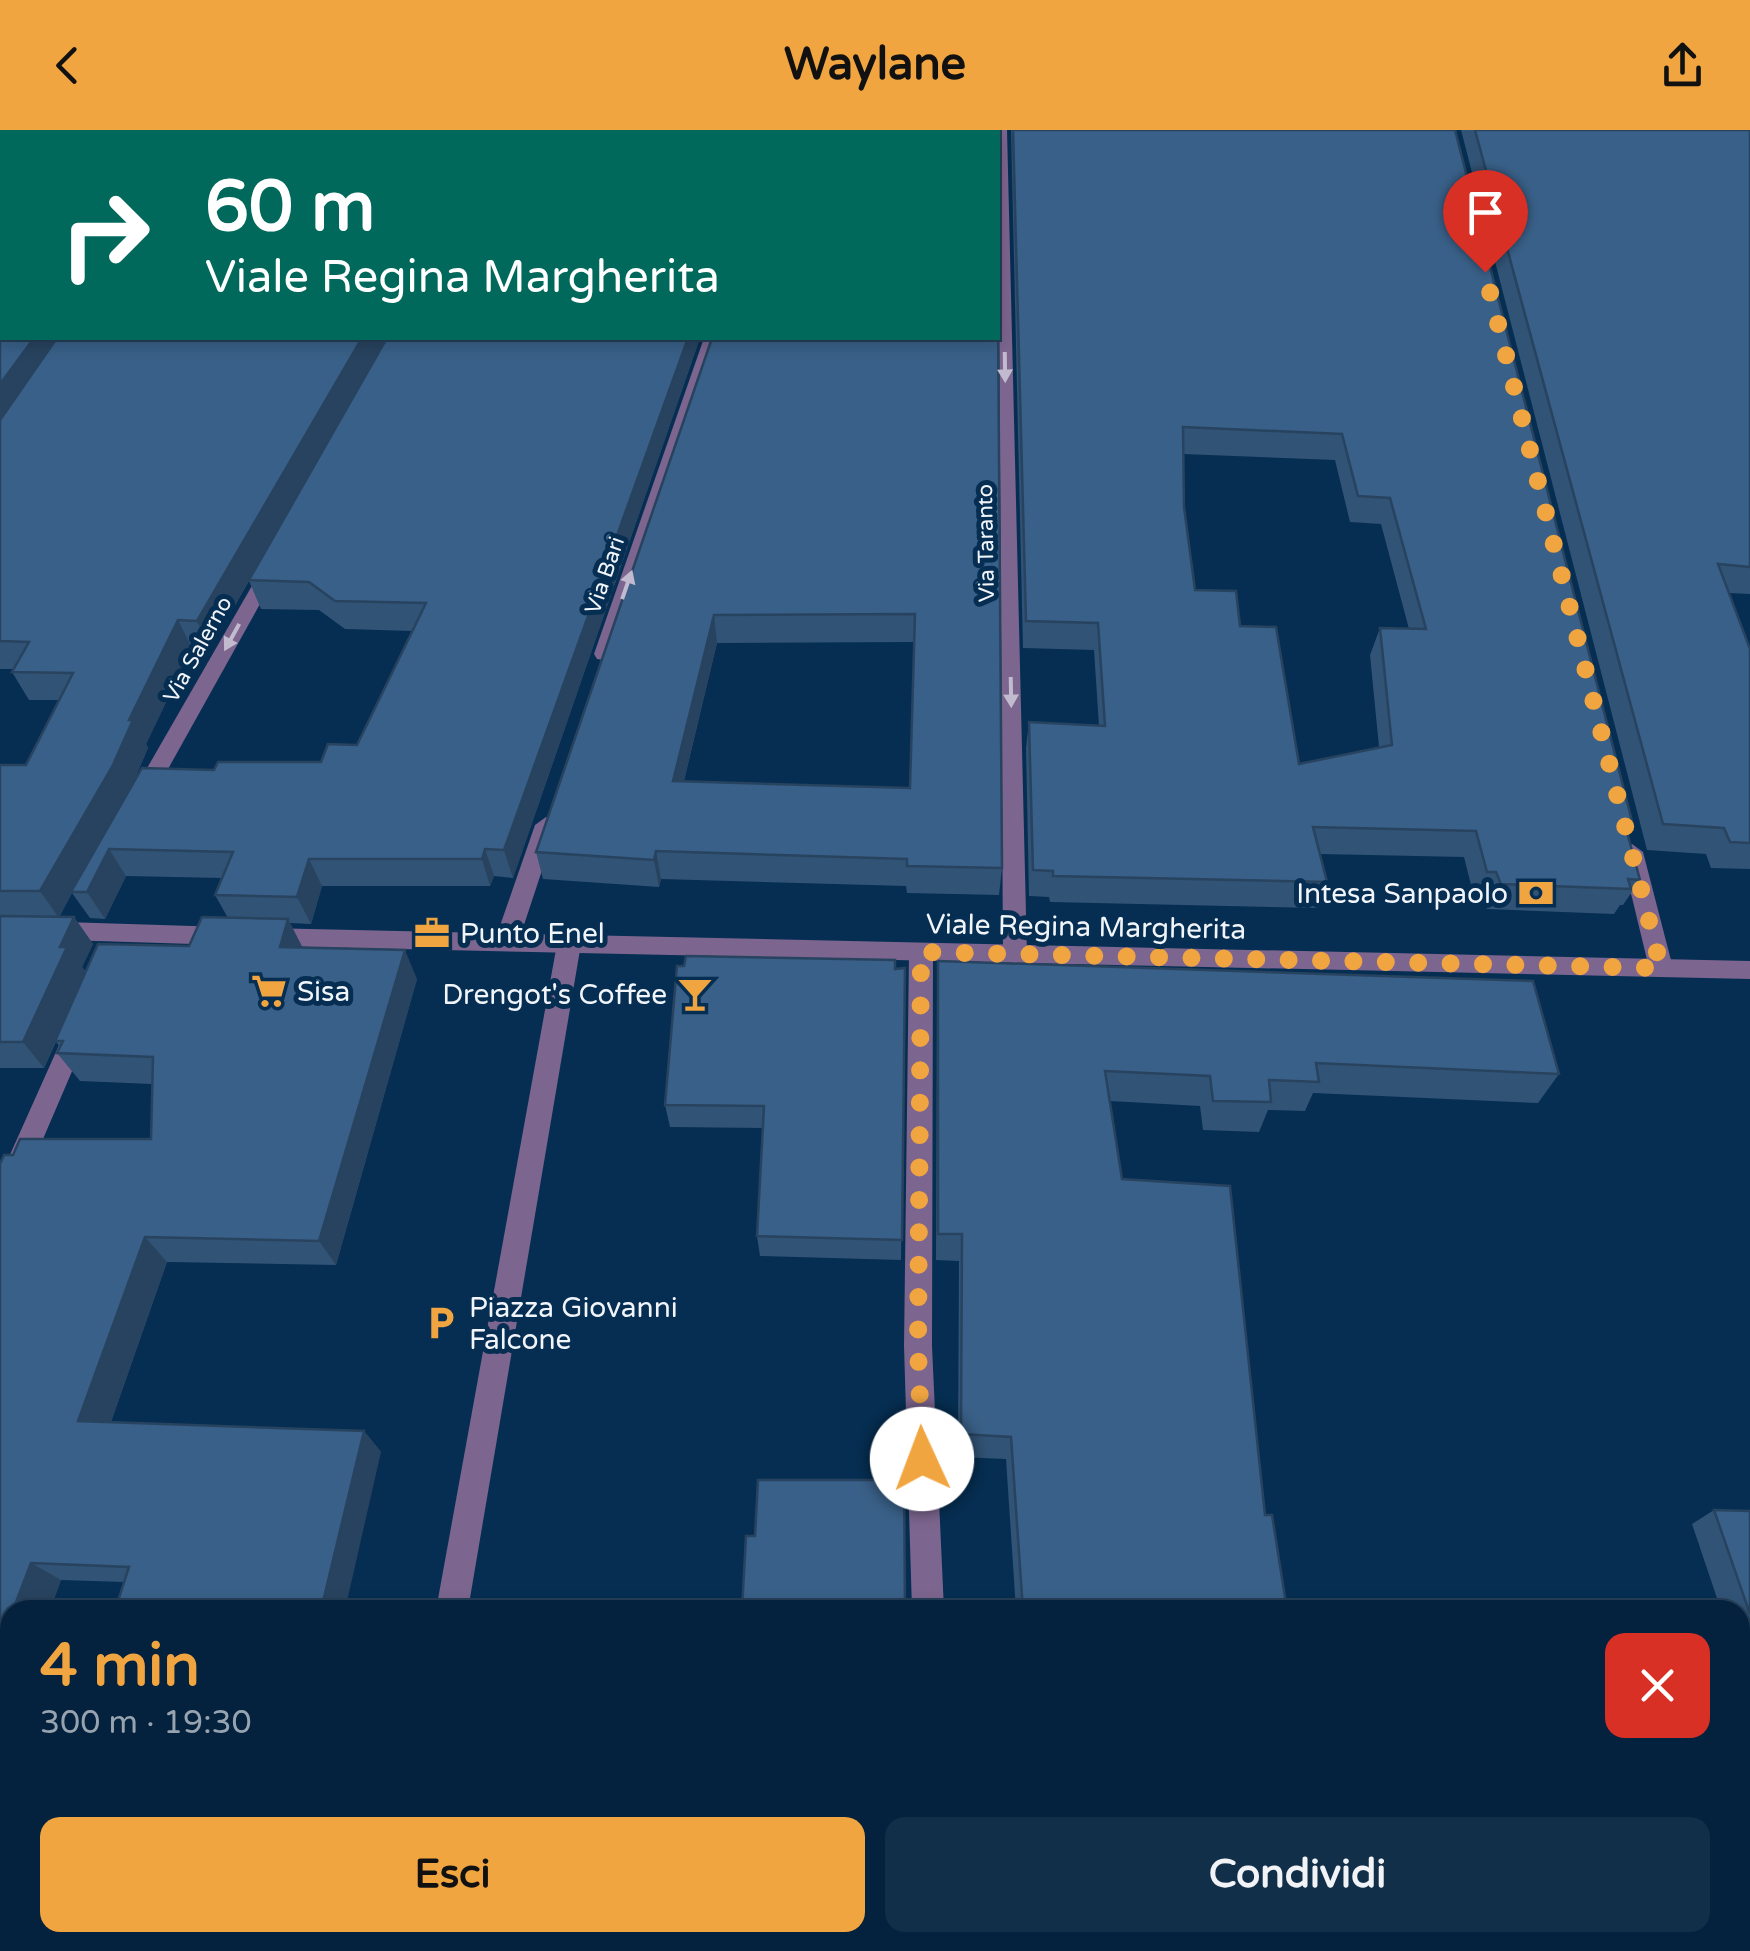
<!DOCTYPE html>
<html lang="it">
<meta charset="utf-8">
<style>
:root{--surface:#04223e;--page:#122f49;--text:#f1f3f6;--muted:#97a4b0;--line:#253f58;--accent:#f1a540}
body{margin:0;font-family:"Varela Round",sans-serif;background:var(--page);color:var(--text);height:100vh;display:flex;flex-direction:column;font-size:38px;white-space:nowrap}
*{box-sizing:border-box;margin:0}
p{font-size:32px;color:var(--muted)}
.icon{flex:none;width:55px;height:55px;fill:none;stroke:currentColor;stroke-width:2;stroke-linecap:round;stroke-linejoin:round}
.map{position:relative;flex:1;overflow:hidden}
.sheet{position:absolute;left:0px;top:1470px;width:1750px;height:352px;display:flex;flex-direction:column;background:var(--surface);border-radius:30px 30px 0 0;box-shadow:0 5px 15px #0003,0 0 0 2px var(--line)}
.sheet>*{flex:none}
.hud{position:absolute;left:0px;top:0px;width:1000px;height:210px;box-shadow:0 5px 15px #0003,0 0 0 2px var(--line);background:#00695c;color:#fff;overflow:hidden}
.pin{position:absolute;display:grid;place-items:center;width:85px;height:85px;color:#fff;margin:-102px -42px;border-radius:50% 50% 50% 0;rotate:-45deg;box-shadow:0 0 10px #0007}
.pin .icon{rotate:45deg}
.me{position:absolute;width:110px;margin:-55px;rotate:358deg;stroke-linejoin:round;filter:drop-shadow(0 0 8px #0008)}
.turn{display:flex;align-items:center;gap:35px;height:210px;padding:0 40px;font-size:45px}
.turn .icon{width:130px;height:130px;stroke-width:2.5}
.turn b{display:block;font-size:70px;line-height:85px}
.round{display:grid;place-items:center;flex:none;width:105px;height:105px;border-radius:20px;background:var(--page)}
.summary{display:flex;align-items:center;justify-content:space-between;height:170px;padding:0 40px}
h1{font-size:60px;font-weight:700;line-height:75px;color:var(--accent)}
.button{display:flex;gap:20px;margin-top:auto;padding:20px 40px}
.button a{flex:1;height:115px;border-radius:20px;background:var(--accent);color:#111;font-size:40px;font-weight:700;line-height:115px;text-align:center}
.button a+a{background:var(--page);color:var(--text)}
header{display:flex;justify-content:space-between;align-items:center;height:130px;padding:0 40px;background:var(--accent);color:#111;font-size:45px;font-weight:700}
.map>svg:first-child{display:block}
.lines{fill:none;stroke-linecap:round;stroke-linejoin:round}
.minor{fill:#7c658e;fill-rule:evenodd}
.tertiary{fill:#7c658e;fill-rule:evenodd}
.wall{fill:#315375;fill-rule:evenodd}
.shaded-wall{fill:#28435f}
.building{fill:#396088;stroke:#28435f;stroke-width:2.5;fill-rule:evenodd}
.oneway{fill:#c2bbcf}
.route{stroke:#f1a540;stroke-width:18;stroke-dasharray:0 32.4}
.labels{text-anchor:middle;stroke-width:10;stroke-linejoin:round;paint-order:stroke}
.far-street-label{font-size:22px;fill:#f1f5fa;stroke:#052e52}
.poi-label{font-size:28px;fill:#f1f5fa;stroke:#052e52;text-anchor:start}
.street-label{font-size:28px;fill:#f1f5fa;stroke:#052e52}
</style>
<header><svg class="icon" aria-label="back" viewBox="0 0 24 24"><path d="M15 5l-7 7 7 7"/></svg>Waylane<svg class="icon" aria-label="share" viewBox="0 0 24 24"><path d="M12 15V3M7 8l5-5 5 5M5 13v7h14v-7"/></svg></header>
<div class="map">
<svg width="1750" height="1821" viewBox="0 0 1750 1821">
<rect width="100%" height="100%" fill="#052e52"/>
<g class="lines">
<!-- minor -->
<g class="minor">
<path d="M 993,0 L 1007,0 L 1027,825 L 1015,834 L 1003,825 L 998,2 Z"/>
<path d="M 704,208 L 720,208 L 614,524 L 604,530 L 597,529 L 594,524 Z"/>
<path d="M 270,434 L 279,440 L 153,666 L 150,671 L 134,671 L 131,666 L 261,440 Z"/>
<path d="M 546,687 L 557,695 L 518,813 L 514,819 L 498,819 L 494,813 L 535,695 Z"/>
<path d="M 1632,714 L 1643,722 L 1673,838 L 1661,847 L 1649,838 L 1621,722 Z"/>
<path d="M 569,805 L 581,814 L 468,1480 L 436,1480 L 557,814 Z"/>
<path d="M 921,813 L 933,822 L 932,1216 L 944,1480 L 912,1480 L 904,1216 L 909,822 Z"/>
<path d="M 76,894 L 85,897 L 88,904 L 10,1086 L 0,1090 L 0,1047 L 64,904 L 67,897 Z"/>
<path d="M 376,1812 L 412,1812 L 411,1821 L 375,1821 Z"/>
</g>
<!-- tertiary -->
<g class="tertiary">
<path d="M 0,790 L 225,797 L 237,806 L 225,815 L 0,808 Z"/>
<path d="M 265,798 L 1750,831 L 1750,849 L 265,816 L 253,807 Z"/>
</g>
</g>
<!-- wall -->
<g class="wall">
<path d="M 0,0 L 2,2 L 2,208 L 700,208 L 513,748 L 494,746 L 490,756 L 322,756 L 311,794 L 290,793 L 303,818 L 417,849 L 336,1135 L 167,1132 L 111,1292 L 364,1301 L 381,1322 L 124,1452 L 61,1450 L 50,1480 L 10,1480 L 10,1588 L 0,1615 L 0,1034 L 13,1025 L 151,1009 L 152,954 L 80,951 L 57,923 L 60,917 L 56,912 L 44,938 L 0,938 L 0,635 L 26,635 L 59,570 L 29,570 L 12,542 L 13,539 L 0,539 ZM 249,451 L 261,479 L 319,480 L 345,499 L 413,501 L 357,615 L 321,632 L 214,640 L 133,653 L 148,618 L 146,614 L 192,518 L 210,519 ZM 126,746 L 222,748 L 215,765 L 228,788 L 189,816 L 86,842 L 82,837 L 93,814 L 74,787 L 59,787 L 72,763 L 90,788 L 105,789 Z"/>
<path d="M 1011,0 L 1455,0 L 1632,691 L 1626,700 L 1640,750 L 1623,775 L 1620,775 L 1614,784 L 1487,779 L 1483,767 L 1474,767 L 1464,727 L 1320,724 L 1327,752 L 1318,778 L 1050,772 L 1049,767 L 1029,766 L 1026,618 L 1029,592 L 1099,596 L 1094,520 L 1023,518 ZM 1183,324 L 1335,330 L 1350,392 L 1381,394 L 1409,499 L 1380,498 L 1370,525 L 1379,617 L 1299,634 L 1240,496 L 1195,460 L 1184,377 Z"/>
<path d="M 1461,0 L 1750,0 L 1750,464 L 1729,463 L 1750,519 L 1750,739 L 1711,738 L 1706,724 L 1647,720 Z"/>
<path d="M 712,208 L 998,208 L 1002,738 L 999,765 L 907,763 L 906,756 L 661,749 L 659,757 L 543,749 L 536,722 ZM 914,512 L 910,658 L 684,651 L 717,513 Z"/>
<path d="M 938,831 L 1559,944 L 1538,973 L 1313,963 L 1305,981 L 1268,980 L 1259,1002 L 1203,1000 L 1200,976 L 1110,971 L 1122,1049 L 1265,1385 L 1287,1480 L 1016,1480 L 1006,1329 L 958,1327 L 959,1131 L 936,1130 L 937,862 Z"/>
<path d="M 905,838 L 901,1130 L 760,1126 L 757,1106 L 763,998 L 670,997 L 665,975 L 895,839 Z"/>
<path d="M 1714,1380 L 1750,1381 L 1750,1566 L 1740,1536 L 1740,1480 L 1721,1480 L 1692,1394 Z"/>
<path d="M 1114,1812 L 1270,1812 L 1271,1821 L 1114,1821 Z"/>
</g>
<!-- shaded-wall -->
<g class="shaded-wall">
<path d="M 34,208 L 67,208 L 0,302 L 0,254 Z"/>
<path d="M 362,208 L 386,208 L 210,519 L 197,491 Z"/>
<path d="M 688,208 L 700,208 L 513,748 L 504,720 Z"/>
<path d="M 714,485 L 717,513 L 677,679 L 673,651 Z"/>
<path d="M 178,490 L 192,518 L 146,614 L 148,618 L 128,664 L 71,762 L 72,763 L 59,788 L 40,761 L 129,590 Z"/>
<path d="M 109,719 L 126,746 L 105,789 L 87,762 Z"/>
<path d="M 485,719 L 494,746 L 490,756 L 482,729 Z"/>
<path d="M 656,721 L 661,749 L 659,757 L 654,730 Z"/>
<path d="M 309,729 L 322,756 L 311,794 L 297,767 Z"/>
<path d="M 74,787 L 93,814 L 82,837 L 86,843 L 44,938 L 23,912 L 60,817 Z"/>
<path d="M 288,789 L 303,819 L 280,817 Z"/>
<path d="M 405,820 L 417,849 L 336,1135 L 319,1111 Z"/>
<path d="M 145,1107 L 167,1132 L 104,1312 L 78,1291 Z"/>
<path d="M 364,1301 L 381,1322 L 345,1480 L 321,1480 Z"/>
<path d="M 31,1433 L 61,1450 L 50,1480 L 13,1480 Z"/>
<path d="M 10,1489 L 10,1588 L 0,1615 L 0,1515 Z"/>
<path d="M 242,1812 L 269,1812 L 267,1821 L 240,1821 Z"/>
</g>
<!-- building -->
<g class="building">
<path d="M 0,0 L 996,0 L 996,2 L 2,2 L 2,208 L 34,208 L 0,254 Z"/>
<path d="M 1013,0 L 1455,0 L 1632,691 L 1624,691 L 1640,750 L 1628,749 L 1631,759 L 1501,754 L 1496,742 L 1487,742 L 1476,701 L 1313,697 L 1327,752 L 1053,746 L 1053,741 L 1033,740 L 1029,592 L 1105,596 L 1098,493 L 1026,491 ZM 1183,297 L 1342,304 L 1358,366 L 1390,368 L 1426,499 L 1380,498 L 1392,615 L 1299,634 L 1276,497 L 1240,496 L 1236,461 L 1195,460 L 1184,377 Z"/>
<path d="M 1475,0 L 1750,0 L 1750,437 L 1718,434 L 1750,519 L 1750,713 L 1730,712 L 1724,698 L 1663,694 Z"/>
<path d="M 998,192 L 1002,738 L 907,736 L 907,729 L 656,721 L 654,730 L 536,722 L 712,208 L 998,208 ZM 915,484 L 910,658 L 673,651 L 714,485 Z"/>
<path d="M 57,208 L 362,208 L 197,491 L 178,490 L 129,590 L 133,590 L 112,637 L 40,761 L 0,761 L 0,635 L 26,635 L 73,543 L 12,542 L 29,512 L 0,511 L 0,290 Z"/>
<path d="M 387,208 L 688,208 L 504,720 L 485,719 L 482,729 L 309,729 L 297,767 L 215,765 L 233,722 L 109,719 L 87,762 L 71,762 L 142,638 L 214,640 L 218,632 L 321,632 L 328,614 L 357,615 L 426,473 L 335,471 L 309,452 L 249,450 Z"/>
<path d="M 0,786 L 74,787 L 60,817 L 67,817 L 23,912 L 0,912 Z"/>
<path d="M 202,787 L 288,789 L 280,817 L 405,820 L 319,1111 L 145,1107 L 78,1291 L 364,1301 L 321,1480 L 115,1480 L 129,1437 L 31,1433 L 13,1480 L 10,1480 L 10,1489 L 0,1515 L 0,1034 L 4,1025 L 13,1025 L 20,1009 L 151,1009 L 153,927 L 57,923 L 63,911 L 55,911 L 98,814 L 189,816 Z"/>
<path d="M 686,826 L 895,830 L 895,839 L 905,838 L 902,1110 L 757,1106 L 764,976 L 665,975 L 677,836 L 684,836 Z"/>
<path d="M 938,831 L 1533,851 L 1559,944 L 1316,933 L 1319,952 L 1269,950 L 1271,972 L 1213,971 L 1210,946 L 1105,941 L 1122,1049 L 1230,1056 L 1265,1385 L 1272,1385 L 1287,1480 L 1023,1480 L 1011,1307 L 961,1304 L 962,1104 L 938,1104 Z"/>
<path d="M 758,1350 L 904,1350 L 905,1480 L 742,1480 L 746,1406 L 755,1406 Z"/>
<path d="M 1714,1380 L 1750,1381 L 1750,1484 Z"/>
<path d="M 10,1811 L 10,1812 L 242,1812 L 240,1821 L 7,1821 Z"/>
<path d="M 748,1812 L 901,1812 L 901,1821 L 747,1821 Z"/>
<path d="M 1123,1812 L 1270,1812 L 1271,1821 L 1123,1821 Z"/>
</g>
<!-- one-way arrows -->
<defs><path id="oneway-solid" d="M-6-.8H1V-3.2L6.5 0L1 3.2V.8H-6Z" transform="scale(2.5)"/></defs>
<g class="oneway">
<use href="#oneway-solid" transform="translate(1005 237) rotate(89)"/>
<use href="#oneway-solid" transform="translate(627 455) rotate(-71)"/>
<use href="#oneway-solid" transform="translate(232 507) rotate(119)"/>
<use href="#oneway-solid" transform="translate(1011 562) rotate(89)"/>
</g>
<g class="lines">
<!-- route -->
<path class="route" d="M 922,1329 L 918,1216 L 921,822 L 1661,838 L 1485,142"/>
</g>
<!-- icons -->
<defs>
<symbol id="bank-bare" viewBox="-9 -9 18 18"><path d="M-6-4H6V4H-6ZM0-2.3a2.3 2.3 0 1 0 0 4.6a2.3 2.3 0 1 0 0-4.6Z" fill="#f1a540" stroke="#052e52" stroke-width="2.5" paint-order="stroke"/></symbol>
<symbol id="office-bare" viewBox="-9 -9 18 18"><path d="M-6-3h4V-5.5h4V-3h4V5H-6ZM-1-4.5V-3h2v-1.5ZM-6 0V1H6V0Z" fill="#f1a540" stroke="#052e52" stroke-width="2.5" paint-order="stroke"/></symbol>
<symbol id="supermarket-bare" viewBox="-9 -9 18 18"><path d="M-6-5.5h2.5l.6 2H6L4.5 2H-2.5L-4.4-4H-6ZM-1.5 3.2a1.3 1.3 0 1 0 .1 0ZM3 3.2a1.3 1.3 0 1 0 .1 0Z" fill="#f1a540" stroke="#052e52" stroke-width="2.5" paint-order="stroke"/></symbol>
<symbol id="bar-bare" viewBox="-9 -9 18 18"><path d="M-6-5H6L.8 .8V4.5H3.5V6h-7V4.5H-.8V.8Z" fill="#f1a540" stroke="#052e52" stroke-width="2.5" paint-order="stroke"/></symbol>
<symbol id="parking-bare" viewBox="-9 -9 18 18"><path d="M-3.5-5.5H1a3.5 3.5 0 0 1 0 7H-1V5.5H-3.5ZM-1-3.4V-.6H.8a1.4 1.4 0 0 0 0-2.8Z" fill="#f1a540" stroke="#052e52" stroke-width="2.5" paint-order="stroke"/></symbol>
</defs>
<g fill-rule="evenodd">
<use href="#bank-bare" x="1511" y="738" width="50" height="50"/>
<use href="#office-bare" x="407" y="778" width="50" height="50"/>
<use href="#supermarket-bare" x="244" y="836" width="50" height="50"/>
<use href="#bar-bare" x="670" y="839" width="50" height="50"/>
<use href="#parking-bare" x="416" y="1168" width="50" height="50"/>
</g>
<g class="labels">
<!-- far-street labels -->
<g class="far-street-label">
<text transform="translate(985 413) rotate(-91)" y="8">Via Taranto</text>
<text transform="translate(604 445) rotate(-71)" y="8">Via Bari</text>
<text transform="translate(197 519) rotate(-61)" y="8">Via Salerno</text>
</g>
<!-- poi labels -->
<g class="poi-label">
<text x="1508" y="773" text-anchor="end">Intesa Sanpaolo</text>
<text x="460" y="813">Punto Enel</text>
<text x="297" y="871">Sisa</text>
<text x="667" y="874" text-anchor="end">Drengot's Coffee</text>
<text x="469" y="1187">Piazza Giovanni<tspan x="469" dy="32">Falcone</tspan></text>
</g>
<!-- street labels -->
<g class="street-label">
<text transform="translate(1086 796) rotate(1)" y="10">Viale Regina Margherita</text>
</g>
</g>
</svg>
<div class="pin" style="left:1485px;top:142px;background:#d93025"><svg class="icon" aria-label="arrive" viewBox="0 0 24 24"><path d="M6 21V4h12l-3 4 3 4H6"/></svg></div>
<svg class="me" style="left:922px;top:1329px" viewBox="-20 -20 40 40"><circle r="19" fill="#fff"/><path d="M0-13L10 11 0 6-10 11z" fill="#f1a540"/></svg>
<div class="hud">
<div class="turn"><svg class="icon" aria-label="right" viewBox="0 0 24 24"><path d="M7 20v-9h11M14 6l5 5-5 5"/></svg><div><b>60 m</b>Viale Regina Margherita</div></div>
</div>
<section class="sheet">
<div class="summary"><div><h1>4 min</h1><p>300 m · 19:30</p></div><a class="round" style="background:#d93025;color:#fff"><svg class="icon" aria-label="close" viewBox="0 0 24 24"><path d="M6 6l12 12M18 6L6 18"/></svg></a></div>
<div class="button"><a>Esci</a><a>Condividi</a></div>
</section>
</div>
